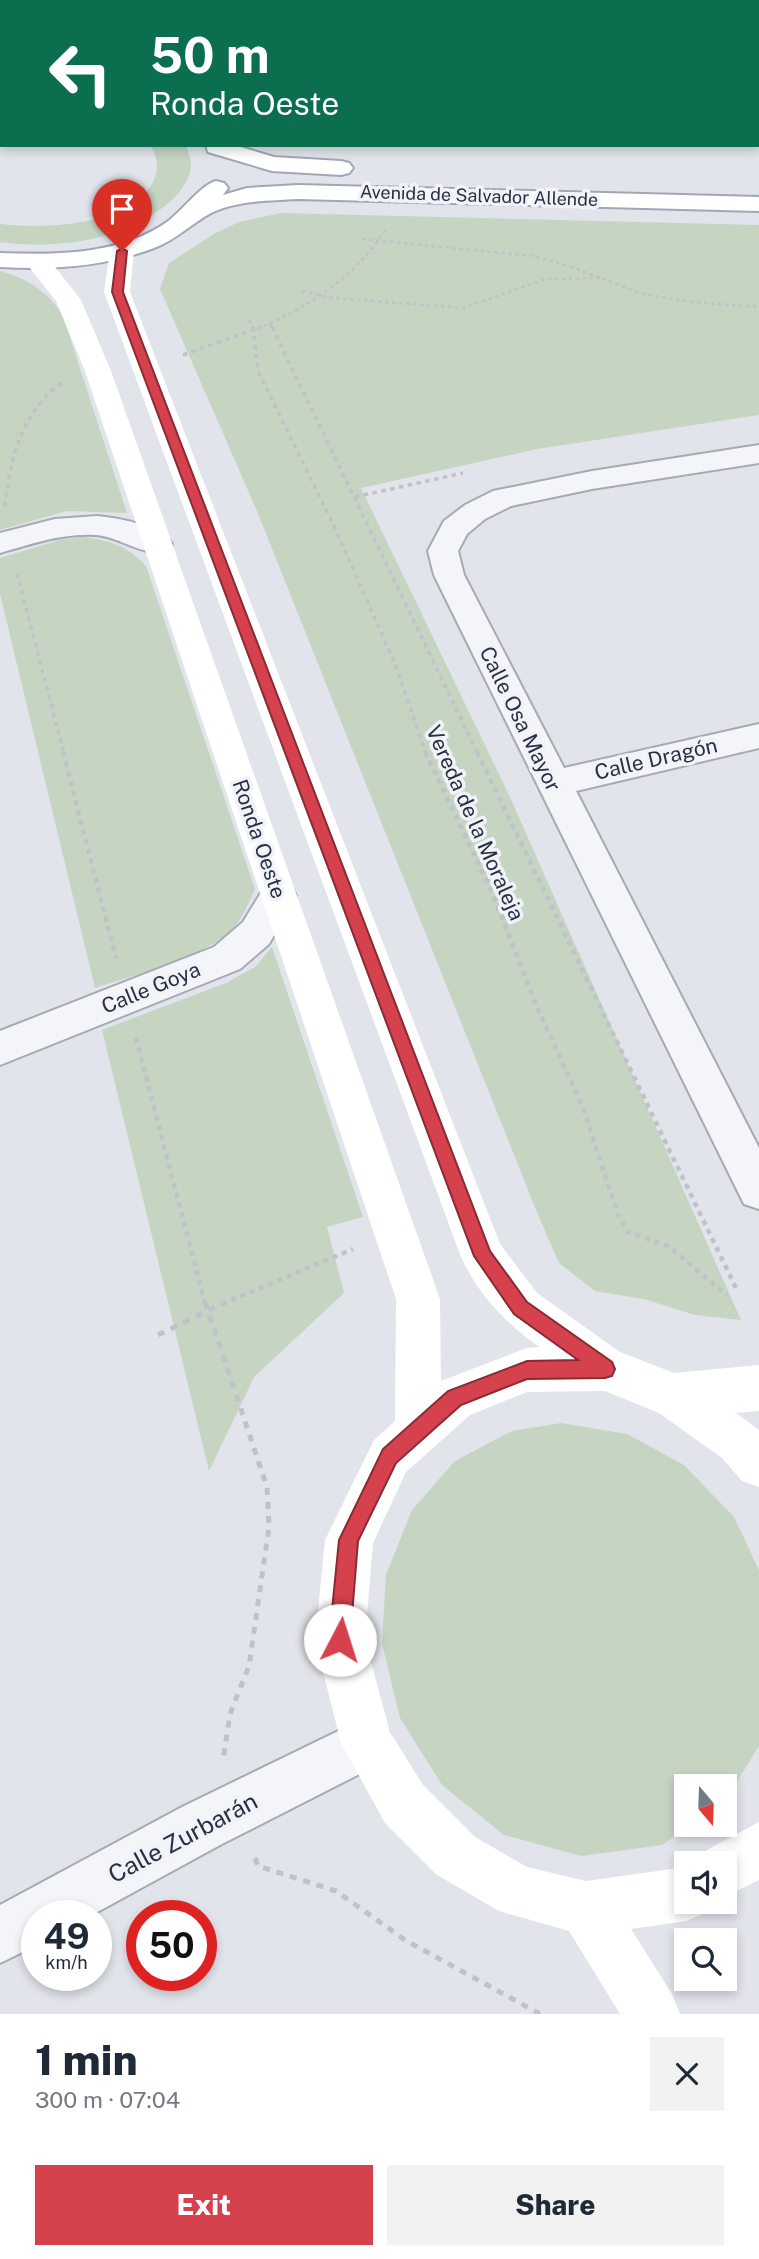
<!DOCTYPE html>
<meta charset="utf-8">
<style>
:root{--surface:#fff;--page:#f2f2f3;--text:#1f2937;--muted:#747a83;--accent:#d5414d}
body{margin:0;font-family:"Public Sans",sans-serif;background:var(--page);color:var(--text);height:100vh;display:flex;flex-direction:column;font-size:26px;white-space:nowrap}
*{box-sizing:border-box;margin:0}
p{font-size:23px;color:var(--muted)}
.icon{flex:none;width:38px;height:38px;fill:none;stroke:currentColor;stroke-width:2;stroke-linecap:round;stroke-linejoin:round}
.map{position:relative;height:2014px;overflow:hidden}
.sheet{display:flex;flex-direction:column;background:var(--surface);flex:1}
.sheet>*{flex:none}
.banner{position:absolute;left:0px;top:0px;width:760px;height:147px;box-shadow:0 4px 10px #0003;background:#0b6e4f;color:#fff;overflow:hidden}
.needle{width:46px;rotate:161deg}
.buttons{position:absolute;left:674px;top:1774px;display:grid;gap:14px}
.buttons a{display:grid;place-items:center;width:63px;height:63px;border-radius:0px;background:var(--surface);box-shadow:0 4px 10px #0003;font-size:35px}
.speed{position:absolute;left:21px;top:1900px;display:flex;gap:14px;font-size:35px;font-weight:700;text-align:center}
.speed>*{display:grid;place-content:center;width:91px;height:91px;border-radius:50%;background:var(--surface);box-shadow:0 4px 10px #0003;line-height:1}
.speed small{font-size:18px;font-weight:400}
.speed .limit{border:10px solid #d22;background:#fff;color:#111}
.pin{position:absolute;display:grid;place-items:center;width:60px;height:60px;color:#fff;margin:-72px -30px;border-radius:50% 50% 50% 0;rotate:-45deg;box-shadow:0 0 7px #0007}
.pin .icon{rotate:45deg}
.me{position:absolute;width:77px;margin:-38px;rotate:5deg;stroke-linejoin:round;filter:drop-shadow(0 0 5px #0008)}
.turn{display:flex;align-items:center;gap:24px;height:147px;padding:0 35px;font-size:32px}
.turn .icon{width:91px;height:91px;stroke-width:2.5}
.turn b{display:block;font-size:49px;line-height:60px}
.round{display:grid;place-items:center;flex:none;width:74px;height:74px;border-radius:0px;background:var(--page)}
.head{display:flex;align-items:center;justify-content:space-between;height:119px;padding:0 35px}
h1{font-size:42px;font-weight:800;line-height:52px}
.cta{display:flex;gap:14px;margin-top:auto;padding:14px 35px}
.cta a{flex:1;height:80px;border-radius:0px;background:var(--accent);color:#fff;font-size:28px;font-weight:800;line-height:80px;text-align:center}
.cta a+a{background:var(--page);color:var(--text)}
.map>svg:first-child{display:block}
.green{fill:#c5d5c2}
.lines{fill:none;stroke-linecap:round;stroke-linejoin:round}
.minor-casing{stroke:#a6aab5;stroke-width:4}
.primary-casing{stroke:#a0a7b7;stroke-width:4}
.path-far3{stroke:#bfc2c9;stroke-width:2.5;stroke-dasharray:3.5 3.5;stroke-linecap:butt}
.path-far2{stroke:#bfc2c9;stroke-width:3.5;stroke-dasharray:4.5 4.5;stroke-linecap:butt}
.path-far1{stroke:#bfc2c9;stroke-width:4.5;stroke-dasharray:5 5;stroke-linecap:butt}
.path{stroke:#bfc2c9;stroke-width:5;stroke-dasharray:7 7;stroke-linecap:butt}
.minor{fill:#f4f5f8;fill-rule:evenodd}
.secondary{fill:#fff;fill-rule:evenodd}
.primary{fill:#fff;fill-rule:evenodd}
.route{fill:#d5414d;stroke:#8a2a32;stroke-width:2}
.labels{text-anchor:middle;stroke-width:7;stroke-linejoin:round;paint-order:stroke}
.far-street-label{font-size:18px;fill:#283043;stroke:#f1f3f8}
.street-label{font-size:21px;fill:#283043;stroke:#f1f3f8}
.near-street-label{font-size:24px;fill:#283043;stroke:#f1f3f8}
</style>
<div class="map">
<svg width="759" height="2014" viewBox="0 0 759 2014">
<rect width="100%" height="100%" fill="#e1e4ea"/>
<!-- green -->
<g class="green">
<path d="M 149,145 L 186,145 C 188,151 191,160 191,166 C 191,178 181,191 173,199 C 129,240 59,250 0,242 L 0,224 C 43,229 133,227 154,180 C 159,167 158,155 149,145 Z"/>
<path d="M 281,213 L 759,225 L 759,415 L 537,449 L 361,488 L 510,797 L 741,1320 L 695,1315 L 644,1299 L 595,1291 L 559,1263 L 536,1210 L 257,511 L 160,289 L 169,263 L 214,234 L 239,222 Z"/>
<path d="M 0,271 C 28,279 48,291 63,316 L 127,513 L 67,511 L 0,530 Z"/>
<path d="M 83,537 C 109,540 128,546 146,566 L 255,889 C 249,902 244,916 234,927 C 205,959 136,974 95,988 L 0,594 L 0,558 L 60,540 Z"/>
<path d="M 272,947 L 363,1217 L 327,1227 L 344,1293 L 254,1377 L 209,1471 L 102,1030 L 226,983 L 255,967 Z"/>
<path d="M 561,1423 L 627,1434 L 684,1465 L 734,1517 L 759,1570 L 759,1746 L 725,1801 L 724,1787 L 686,1787 L 686,1825 L 691,1825 L 662,1845 L 581,1856 L 504,1835 L 442,1785 L 400,1718 L 382,1643 L 386,1575 L 412,1510 L 455,1461 L 512,1431 Z"/>
</g>
<g class="lines">
<defs>
<g id="minor">
<rect x="257" y="0" width="20" height="2"/>
<path d="M 759,445 L 759,463 L 592,489 L 511,506 L 485,519 L 467,534 L 458,551 L 464,575 L 564,768 L 759,724 L 759,748 L 576,791 L 759,1148 L 759,1209 L 744,1204 L 434,575 L 428,551 L 444,521 L 465,505 L 493,491 L 592,471 Z"/>
<path d="M 97,516 C 118,518 160,525 172,544 L 168,551 C 143,558 120,536 95,535 C 63,533 31,544 0,553 L 0,533 L 55,519 Z"/>
<path d="M 278,881 L 291,886 L 296,896 L 269,944 L 240,969 L 0,1065 L 0,1031 L 214,947 L 243,922 L 265,886 Z"/>
<path d="M 367,1717 L 385,1725 L 393,1743 L 385,1761 L 220,1845 L 90,1916 L 37,1916 L 37,1945 L 0,1963 L 0,1905 L 182,1807 Z"/>
</g>
<g id="primary">
<rect x="0" y="96" width="2" height="14"/>
<path d="M 206,145 L 234,145 L 274,157 L 341,161 L 349,163 L 353,168 L 349,173 L 341,175 L 272,171 L 208,152 Z"/>
<path d="M 216,181 L 224,183 L 228,188 L 223,195 L 247,188 L 298,185 L 759,197 L 759,211 L 298,199 C 268,201 230,200 204,217 C 187,228 173,241 154,248 C 104,267 52,270 0,267 L 0,253 C 56,255 120,255 167,222 C 182,211 201,185 216,181 Z"/>
</g>
</defs>
<!-- minor casing -->
<use href="#minor" class="minor-casing"/>
<!-- primary casing -->
<use href="#primary" class="primary-casing"/>
<!-- path-far3 -->
<g class="path-far3">
<path d="M 362,239 L 532,256 L 569,266 L 643,294 L 692,302 L 759,307"/>
<path d="M 302,291 L 333,298 L 464,308 L 545,279 L 601,278"/>
<path d="M 249,320 L 254,329"/>
<path d="M 270,324 L 273,329"/>
<path d="M 257,329 C 309,307 357,276 387,227"/>
</g>
<!-- path-far2 -->
<g class="path-far2">
<path d="M 253,327 L 258,371 L 334,526 L 396,666 L 426,754"/>
<path d="M 272,327 L 478,754"/>
<path d="M 183,355 L 261,327"/>
<path d="M 355,497 L 463,473"/>
<path d="M 5,506 C 10,458 22,411 63,382"/>
<path d="M 17,573 L 64,754"/>
</g>
<!-- path-far1 -->
<g class="path-far1">
<path d="M 63,752 L 116,958"/>
<path d="M 425,752 L 492,892 L 536,1005 L 583,1108 L 618,1215 L 628,1232 L 668,1246 L 727,1295"/>
<path d="M 477,752 L 738,1292"/>
<path d="M 136,1038 L 205,1304"/>
<path d="M 222,1304 L 353,1249"/>
</g>
<!-- path -->
<g class="path">
<path d="M 205,1302 L 267,1487 L 269,1527 L 249,1666 L 230,1714 L 223,1760"/>
<path d="M 158,1335 L 226,1302"/>
<path d="M 255,1858 L 258,1866 L 336,1891 L 405,1940 L 540,2014"/>
</g>
<!-- minor -->
<use href="#minor" class="minor"/>
<!-- secondary -->
<g class="secondary">
<path d="M 0,0 L 15,0 L 16,2 L 2,2 L 2,7 Z"/>
<path d="M 122,244 L 131,246 L 134,251 L 130,292 L 500,1244 L 537,1293 L 620,1352 L 674,1373 L 759,1365 L 759,1411 L 736,1413 L 759,1430 L 759,1487 L 742,1481 L 722,1458 L 659,1413 L 605,1391 L 527,1392 L 470,1415 L 406,1472 L 373,1543 L 365,1640 L 390,1732 L 423,1785 L 475,1837 L 527,1867 L 586,1881 L 686,1867 L 686,1902 L 710,1902 L 705,1913 L 686,1921 L 631,1929 L 672,1994 L 680,2014 L 620,2014 L 569,1931 L 499,1911 L 437,1875 L 385,1823 L 341,1743 L 315,1640 L 325,1540 L 374,1440 L 395,1421 L 396,1299 L 85,371 L 56,301 L 26,263 L 30,258 L 48,258 L 81,300 L 111,371 L 440,1299 L 441,1381 L 527,1348 L 539,1347 C 506,1323 478,1295 461,1257 L 104,292 L 110,251 L 113,246 Z"/>
<path d="M 759,1822 L 759,1880 L 724,1897 L 724,1864 L 700,1864 L 705,1851 Z"/>
</g>
<!-- primary -->
<use href="#primary" class="primary"/>
</g>
<!-- route -->
<path class="route" d="M 122,248 L 127,251 L 123,292 L 490,1251 L 527,1302 L 612,1362 L 615,1369 L 612,1376 L 605,1378 L 527,1379 L 461,1405 L 396,1463 L 358,1541 L 350,1640 L 347,1647 L 340,1650 L 332,1647 L 329,1640 L 339,1540 L 383,1449 L 448,1391 L 527,1361 L 578,1360 L 514,1314 L 474,1256 L 112,292 L 117,251 Z"/>
<g class="labels">
<!-- far-street labels -->
<g class="far-street-label">
<text transform="translate(479 196) rotate(2)" y="6">Avenida de Salvador Allende</text>
</g>
<!-- street labels -->
<g class="street-label">
<text transform="translate(520 719) rotate(64)" y="7">Calle Osa Mayor</text>
<text transform="translate(656 759) rotate(-13)" y="7">Calle Dragón</text>
<text transform="translate(475 823) rotate(66)" y="7">Vereda de la Moraleja</text>
<text transform="translate(259 839) rotate(71)" y="7">Ronda Oeste</text>
<text transform="translate(151 988) rotate(-22)" y="7">Calle Goya</text>
</g>
<!-- near-street labels -->
<g class="near-street-label">
<text transform="translate(183 1838) rotate(-28)" y="8">Calle Zurbarán</text>
</g>
</g>
</svg>
<div class="buttons">
<a><svg class="needle" viewBox="-14 -14 28 28"><path d="M0-13l5 13h-10z" fill="#e53935"/><path d="M0 13l5-13h-10z" fill="#747a83"/></svg></a>
<a><svg class="icon" aria-label="sound" viewBox="0 0 24 24"><path d="M4 9h4l5-4v14l-5-4H4zM17 9q2 3 0 6"/></svg></a>
<a><svg class="icon" aria-label="search" viewBox="0 0 24 24"><circle cx="10" cy="10" r="6"/><path d="M15 15l6 6"/></svg></a>
</div>
<div class="speed"><div>49<small>km/h</small></div><div class="limit">50</div></div>
<div class="pin" style="left:122px;top:251px;background:#d93025"><svg class="icon" aria-label="arrive" viewBox="0 0 24 24"><path d="M6 21V4h12l-3 4 3 4H6"/></svg></div>
<svg class="me" style="left:340px;top:1640px" viewBox="-20 -20 40 40"><circle r="19" fill="#fff"/><path d="M0-13L10 11 0 6-10 11z" fill="#d5414d"/></svg>
<div class="banner">
<div class="turn"><svg class="icon" aria-label="left" viewBox="0 0 24 24"><path d="M17 20v-9H6M10 6l-5 5 5 5"/></svg><div><b>50 m</b>Ronda Oeste</div></div>
</div>
</div>
<section class="sheet">
<div class="head"><div><h1>1 min</h1><p>300 m · 07:04</p></div><a class="round"><svg class="icon" aria-label="close" viewBox="0 0 24 24"><path d="M6 6l12 12M18 6L6 18"/></svg></a></div>
<div class="cta"><a>Exit</a><a>Share</a></div>
</section>
